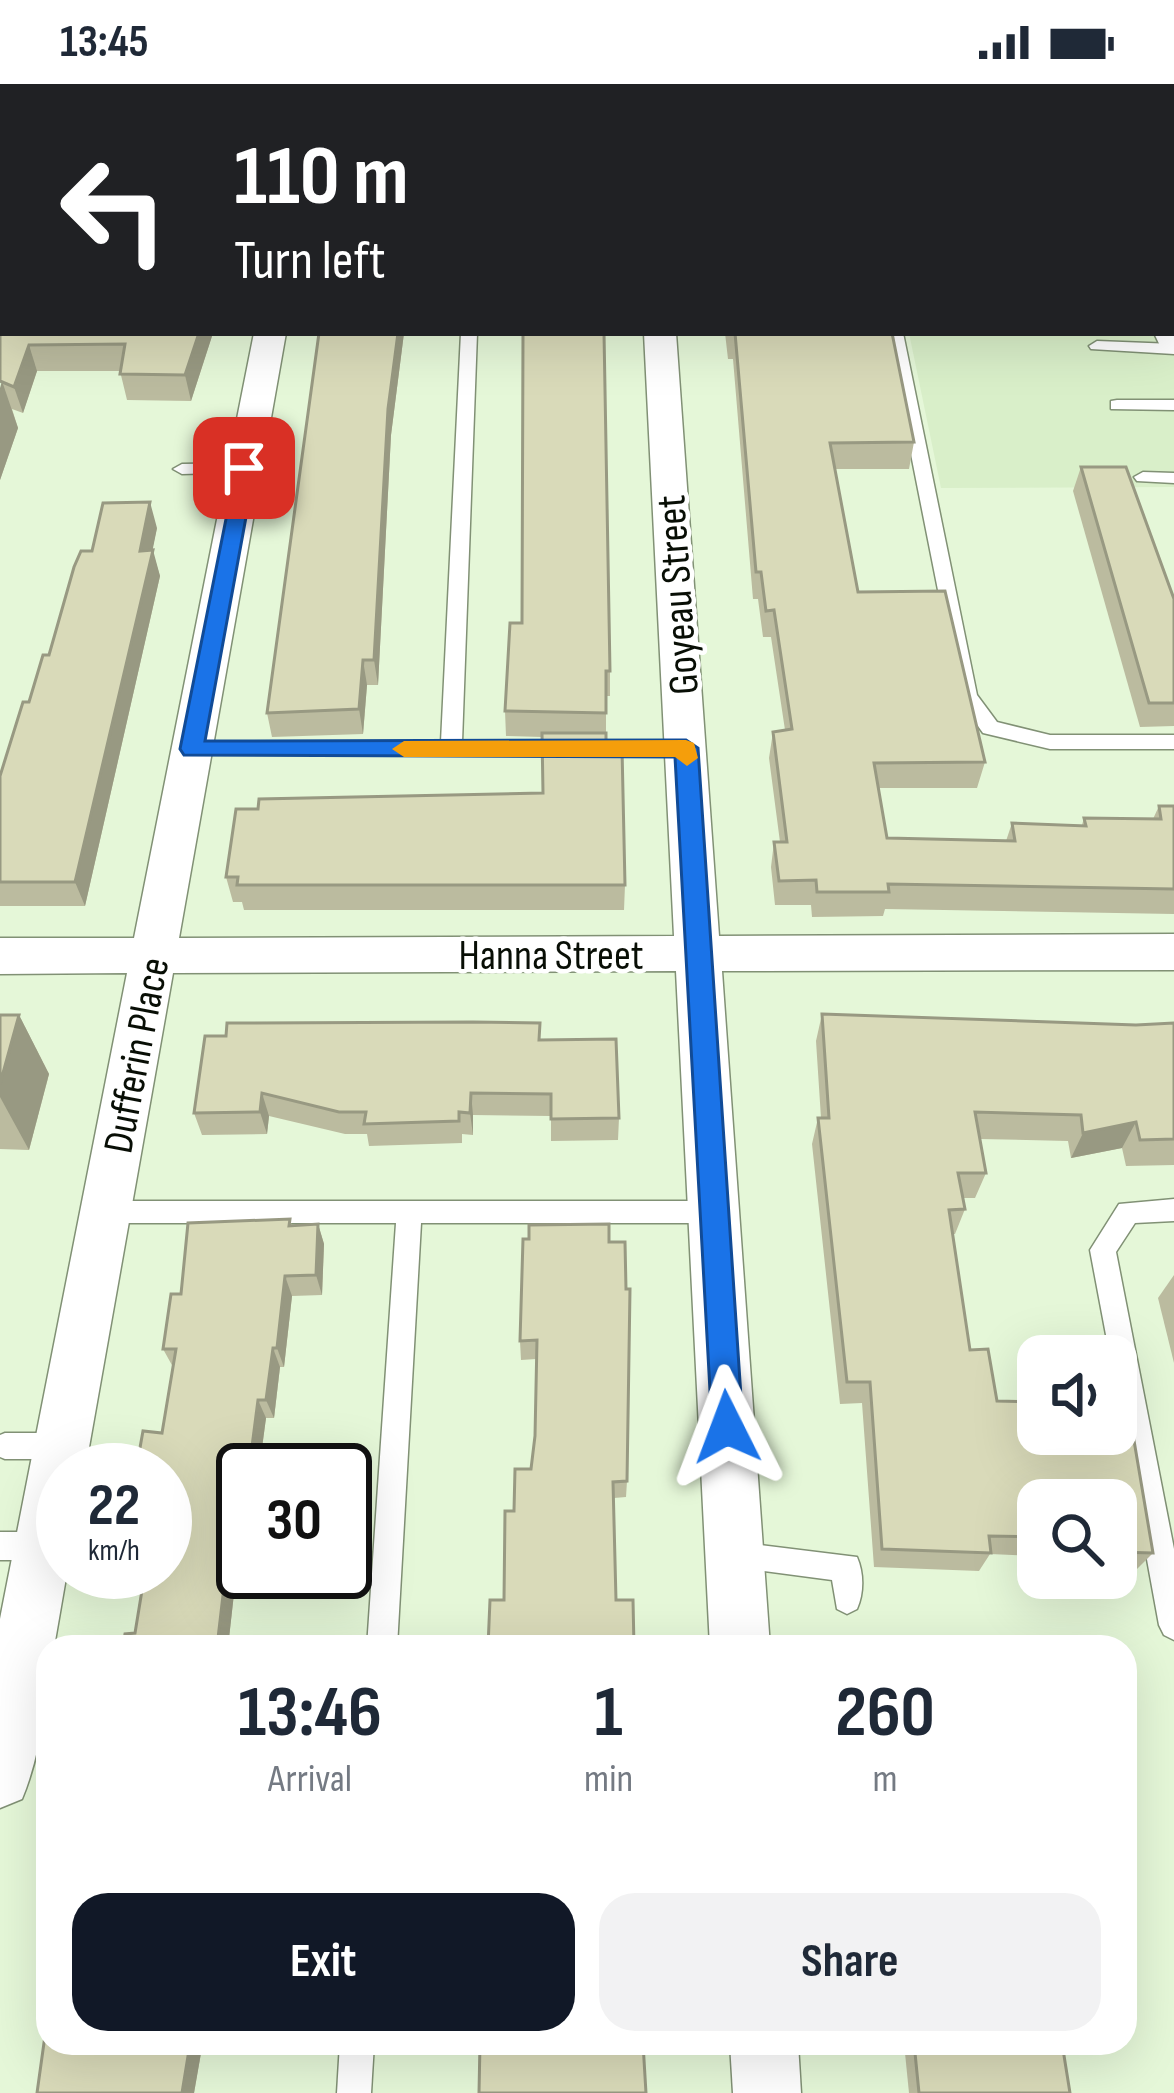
<!DOCTYPE html>
<style>
:root{--surface:#fff;--page:#f2f2f3;--text:#1f2937;--muted:#747a83;--accent:#111827}
body{margin:0;font-family:"Sofia Sans Condensed",sans-serif;background:var(--page);color:var(--text);height:100vh;display:flex;flex-direction:column;font-size:45px;white-space:nowrap}
*{box-sizing:border-box;margin:0}
p{font-size:39px;color:var(--muted)}
.icon{flex:none;width:66px;height:66px;fill:none;stroke:currentColor;stroke-width:2;stroke-linecap:round;stroke-linejoin:round}
.map{position:relative;flex:1;overflow:hidden}
.side{position:absolute;left:36px;top:1551px;width:1101px;height:420px;display:flex;flex-direction:column;background:var(--surface);border-radius:36px;box-shadow:0 12px 48px #0002}
.side>*{flex:none}
.banner{position:absolute;left:0px;top:0px;width:1176px;height:252px;box-shadow:0 12px 48px #0002;background:#202124;color:#fff;overflow:hidden}
.fabs{position:absolute;left:1017px;top:1251px;display:grid;gap:24px}
.fabs a{display:grid;place-items:center;width:120px;height:120px;border-radius:24px;background:var(--surface);box-shadow:0 12px 48px #0002;font-size:60px}
.speed{position:absolute;left:36px;top:1359px;display:flex;gap:24px;font-size:60px;font-weight:700;text-align:center}
.speed>*{display:grid;place-content:center;width:156px;height:156px;border-radius:50%;background:var(--surface);box-shadow:0 12px 48px #0002;line-height:1}
.speed small{font-size:30px;font-weight:400}
.speed .limit{border:6px solid #111;border-radius:18px;background:#fff;color:#111}
.pin{position:absolute;display:grid;place-items:center;width:102px;height:102px;color:#fff;margin:-51px;border-radius:24px;box-shadow:0 6px 18px #0006}
.me{position:absolute;width:132px;margin:-66px;rotate:357deg;stroke-linejoin:round;filter:drop-shadow(0 0 9px #0008)}
.turn{display:flex;align-items:center;gap:42px;height:252px;padding:0 36px;font-size:54px}
.turn .icon{width:156px;height:156px;stroke-width:2.5}
.turn b{display:block;font-size:84px;line-height:102px}
.eta{display:flex;justify-content:space-evenly;align-items:center;height:204px;text-align:center}
.eta b{font-size:72px;font-weight:700;line-height:84px}
.primary-button{display:flex;gap:24px;margin-top:auto;padding:24px 36px}
.primary-button a{flex:1;height:138px;border-radius:36px;background:var(--accent);color:#fff;font-size:48px;font-weight:700;line-height:138px;text-align:center}
.primary-button a+a{background:var(--page);color:var(--text)}
.status{display:flex;justify-content:space-between;align-items:center;height:84px;padding:0 60px;background:var(--surface);direction:ltr}
.status svg{height:33px;fill:currentColor}
.map>svg:first-child{display:block}
.built{fill:#d9efc9}
.lines{fill:none;stroke-linecap:round;stroke-linejoin:round}
.service-casing{stroke:#819175;stroke-width:3}
.minor-casing{stroke:#819175;stroke-width:3}
.service{fill:#fff;fill-rule:evenodd}
.minor{fill:#fff;fill-rule:evenodd}
.wall{fill:#bbbb9f}
.shaded-wall{fill:#989982}
.building{fill:#d9dab9;stroke:#989982;stroke-width:3}
.route{fill:#1a73e8;stroke:#114b97;stroke-width:3}
.slow{fill:#f59e0b}
.labels{text-anchor:middle;stroke-width:9;stroke-linejoin:round;paint-order:stroke}
.street-label{font-size:42px;fill:#080e05;stroke:#fff}
</style>
<div class="status"><b>13:45</b><svg viewBox="0 0 49 12"><path d="M0 12V9h3v3zM5 12V6h3v6zM10 12V3h3v9zM15 12V0h3v12zM26 1h20v11H26zM47 4h2v5h-2z"/></svg></div>
<div class="map">
<svg width="1174" height="2009" viewBox="0 0 1174 2009">
<rect width="100%" height="100%" fill="#e5f7d8"/>
<!-- built -->
<path class="built" d="M 1174,218 L 1174,403 L 941,404 L 909,249 L 1173,249 Z"/>
<g class="lines">
<defs>
<g id="service">
<path d="M 0,0 L 8,1 L 9,3 L 3,3 L 0,8 Z"/>
<path d="M 843,0 L 858,0 L 841,3 Z"/>
<rect x="1173" y="47" width="1" height="8"/>
<path d="M 1174,89 L 1174,98 L 1173,98 L 1173,89 Z"/>
<path d="M 461,249 L 477,249 L 462,658 L 686,658 L 696,665 L 693,670 L 185,670 L 182,665 L 185,660 L 192,658 L 441,658 Z"/>
<path d="M 887,249 L 903,249 L 977,611 L 997,638 L 1050,651 L 1174,651 L 1174,665 L 1050,665 L 983,649 L 960,617 Z"/>
<path d="M 1097,257 L 1174,260 L 1174,270 L 1091,265 L 1089,262 Z"/>
<path d="M 1117,316 L 1174,316 L 1174,326 L 1111,325 L 1111,317 Z"/>
<path d="M 244,379 L 253,384 L 250,388 L 182,390 L 173,385 L 182,380 Z"/>
<path d="M 1143,388 L 1174,389 L 1174,399 L 1137,397 L 1134,393 Z"/>
<path d="M 1174,1115 L 1174,1137 L 1135,1139 L 1116,1168 L 1174,1465 L 1174,1556 L 1164,1551 L 1159,1541 L 1116,1306 L 1116,1272 L 1110,1272 L 1090,1166 L 1119,1120 Z"/>
<path d="M 106,1117 L 715,1117 L 724,1120 L 728,1128 L 724,1136 L 715,1139 L 421,1139 L 397,1563 L 367,1563 L 396,1139 L 106,1139 L 97,1136 L 93,1128 L 97,1120 Z"/>
<path d="M 5,1349 L 62,1349 L 72,1353 L 76,1362 L 72,1371 L 62,1375 L 5,1375 L 0,1373 L 0,1351 Z"/>
<path d="M 0,1448 L 43,1448 L 53,1452 L 57,1462 L 53,1472 L 43,1476 L 0,1476 Z"/>
<path d="M 735,1458 L 857,1473 C 864,1489 864,1509 857,1525 L 847,1530 L 837,1525 L 832,1496 L 725,1482 L 721,1472 L 725,1462 Z"/>
<path d="M 340,1959 L 374,1959 L 371,2009 L 337,2009 Z"/>
</g>
<g id="minor">
<rect x="302" y="0" width="28" height="3"/>
<rect x="630" y="0" width="28" height="3"/>
<path d="M 1060,0 L 1088,0 L 1089,3 L 1061,3 Z"/>
<path d="M 1174,240 L 1174,269 L 1162,266 L 1154,249 L 1173,249 Z"/>
<path d="M 254,249 L 286,249 L 179,854 L 674,852 L 644,249 L 676,249 L 719,852 L 1174,850 L 1174,886 L 722,887 L 770,1563 L 710,1563 L 676,887 L 173,889 L 85,1386 L 63,1386 L 63,1488 L 67,1488 L 54,1563 L 48,1563 C 48,1613 41,1669 22,1715 L 0,1724 L 0,1535 L 127,889 L 0,890 L 0,854 L 134,854 Z"/>
<path d="M 730,1959 L 798,1959 L 801,2009 L 733,2009 Z"/>
</g>
</defs>
<!-- service casing -->
<use href="#service" class="service-casing"/>
<!-- minor casing -->
<use href="#minor" class="minor-casing"/>
<!-- service -->
<use href="#service" class="service"/>
<!-- minor -->
<use href="#minor" class="minor"/>
</g>
<!-- wall -->
<g class="wall">
<rect x="359" y="0" width="239" height="3"/>
<path d="M 1115,0 L 1174,0 L 1174,31 L 1173,3 L 1116,3 Z"/>
<path d="M 3,249 L 213,249 L 191,317 L 127,316 L 120,287 L 37,287 L 23,329 L 12,325 L 18,344 L 0,396 Z"/>
<path d="M 319,249 L 404,249 L 391,351 L 378,601 L 367,601 L 363,650 L 272,653 L 267,629 Z"/>
<path d="M 725,249 L 892,249 L 914,358 L 909,385 L 835,385 L 858,508 L 985,678 L 977,704 L 878,704 L 887,754 L 1006,757 L 1012,739 L 1082,741 L 1084,734 L 1153,735 L 1159,722 L 1174,722 L 1174,830 L 885,825 L 883,832 L 812,833 L 811,821 L 775,821 L 771,783 L 774,758 L 780,758 L 769,674 L 773,648 L 785,646 L 771,553 L 763,553 L 758,515 L 753,515 L 733,275 L 728,275 Z"/>
<path d="M 1081,383 L 1174,515 L 1174,642 L 1140,643 L 1073,407 Z"/>
<path d="M 157,444 L 152,466 L 160,492 L 85,822 L 0,822 L 0,692 L 92,467 Z"/>
<path d="M 510,539 L 610,587 L 610,612 L 606,612 L 606,649 L 625,801 L 624,826 L 244,826 L 242,818 L 233,818 L 226,793 L 543,709 L 542,653 L 506,652 L 505,627 Z"/>
<path d="M 822,930 L 1136,941 L 1174,939 L 1174,1081 L 1126,1082 L 1122,1064 L 1071,1074 L 1068,1057 L 980,1055 L 986,1089 L 975,1114 L 963,1114 L 965,1125 L 955,1150 L 953,1150 L 970,1266 L 988,1265 L 997,1317 L 1038,1318 L 1038,1350 L 1116,1350 L 1116,1320 L 1128,1321 L 1153,1469 L 1136,1486 L 1116,1486 L 1116,1416 L 1038,1416 L 1038,1472 L 990,1470 L 979,1487 L 874,1483 L 862,1319 L 840,1320 L 812,1060 L 818,1034 L 821,1034 L 816,957 Z"/>
<path d="M 0,931 L 19,931 L 49,990 L 29,1066 L 0,1065 Z"/>
<path d="M 205,952 L 541,956 L 619,1034 L 618,1056 L 551,1057 L 551,1032 L 473,1031 L 473,1051 L 462,1050 L 462,1059 L 369,1062 L 367,1050 L 345,1050 L 269,1032 L 267,1050 L 202,1051 L 194,1029 Z"/>
<path d="M 290,1135 L 292,1142 L 318,1140 L 324,1160 L 322,1211 L 292,1212 L 284,1283 L 280,1283 L 274,1334 L 266,1334 L 259,1386 L 243,1386 L 243,1429 L 228,1563 L 123,1563 L 135,1549 L 162,1349 L 173,1283 L 163,1265 Z"/>
<path d="M 609,1158 L 627,1397 L 626,1413 L 614,1414 L 504,1516 L 531,1385 L 535,1352 L 536,1275 L 521,1276 L 520,1257 Z"/>
<path d="M 1174,1191 L 1174,1279 L 1158,1214 Z"/>
<path d="M 48,1930 L 220,1959 L 219,1969 L 201,1969 L 194,2009 Z"/>
<path d="M 904,1959 L 1062,1959 L 1070,2009 L 909,2009 Z"/>
</g>
<!-- shaded-wall -->
<g class="shaded-wall">
<path d="M 73,0 L 89,0 L 88,3 L 72,3 Z"/>
<path d="M 199,249 L 213,249 L 191,317 L 185,291 Z"/>
<path d="M 398,249 L 404,249 L 391,351 L 378,601 L 374,576 L 388,325 Z"/>
<path d="M 29,261 L 37,287 L 23,329 L 14,303 Z"/>
<path d="M 2,297 L 18,344 L 0,396 L 0,304 Z"/>
<path d="M 150,418 L 157,444 L 151,474 L 153,466 L 160,492 L 85,822 L 75,798 Z"/>
<path d="M 363,576 L 367,601 L 363,650 L 359,625 Z"/>
<path d="M 19,931 L 49,990 L 29,1066 L 0,1013 L 0,1000 Z"/>
<path d="M 262,1009 L 269,1032 L 267,1050 L 260,1028 Z"/>
<path d="M 471,1009 L 473,1031 L 473,1051 L 470,1029 Z"/>
<path d="M 1136,1038 L 1122,1064 L 1071,1074 L 1083,1049 Z"/>
<path d="M 318,1140 L 324,1160 L 322,1211 L 316,1191 Z"/>
<path d="M 285,1192 L 292,1212 L 284,1283 L 277,1264 Z"/>
<path d="M 273,1264 L 280,1283 L 274,1334 L 266,1316 Z"/>
<path d="M 258,1316 L 266,1334 L 259,1386 L 249,1386 Z"/>
<path d="M 236,1400 L 243,1414 L 243,1429 L 228,1563 L 217,1563 Z"/>
<path d="M 208,1959 L 220,1959 L 219,1969 L 208,1966 Z"/>
<path d="M 189,1966 L 201,1969 L 194,2009 L 182,2009 Z"/>
</g>
<!-- building -->
<g class="building">
<path d="M 18,0 L 73,0 L 72,3 L 16,3 Z"/>
<path d="M 192,0 L 259,0 L 258,3 L 191,3 Z"/>
<rect x="359" y="0" width="73" height="3"/>
<rect x="523" y="0" width="75" height="3"/>
<path d="M 702,0 L 763,0 L 763,3 L 703,3 Z"/>
<path d="M 953,0 L 1014,0 L 1015,3 L 953,3 Z"/>
<path d="M 3,35 L 3,249 L 199,249 L 185,291 L 120,290 L 125,260 L 29,261 L 14,303 L 0,297 L 0,42 Z"/>
<path d="M 319,249 L 398,249 L 388,325 L 374,576 L 363,576 L 359,625 L 267,629 Z"/>
<path d="M 523,249 L 604,249 L 610,587 L 606,587 L 606,629 L 505,627 L 510,539 L 522,539 Z"/>
<path d="M 735,249 L 892,249 L 914,358 L 830,359 L 858,508 L 945,507 L 985,678 L 874,679 L 887,754 L 1015,757 L 1012,739 L 1086,742 L 1084,734 L 1161,735 L 1159,722 L 1174,722 L 1174,805 L 888,800 L 889,808 L 817,808 L 816,796 L 779,797 L 774,758 L 787,758 L 773,648 L 792,645 L 774,526 L 766,527 L 761,488 L 756,488 Z"/>
<path d="M 1081,383 L 1126,383 L 1174,515 L 1174,619 L 1149,619 Z"/>
<path d="M 150,418 L 140,467 L 153,466 L 75,798 L 0,798 L 0,692 L 23,618 L 29,618 L 43,571 L 49,571 L 74,483 L 81,467 L 92,467 L 103,419 Z"/>
<path d="M 542,649 L 606,649 L 606,661 L 622,664 L 625,801 L 237,801 L 238,793 L 226,793 L 236,725 L 258,725 L 259,715 L 543,709 Z"/>
<path d="M 822,930 L 1136,941 L 1174,939 L 1174,1055 L 1140,1056 L 1136,1038 L 1083,1049 L 1081,1031 L 975,1028 L 986,1089 L 958,1089 L 965,1125 L 949,1126 L 970,1266 L 988,1265 L 997,1317 L 1038,1318 L 1038,1350 L 1116,1350 L 1116,1320 L 1128,1321 L 1153,1469 L 1116,1468 L 1116,1416 L 1038,1416 L 1038,1453 L 989,1452 L 991,1469 L 882,1465 L 870,1298 L 847,1298 L 818,1034 L 829,1034 Z"/>
<path d="M 0,931 L 19,931 L 0,1000 Z"/>
<path d="M 473,938 L 540,939 L 539,956 L 616,955 L 619,1034 L 551,1035 L 551,1010 L 471,1009 L 470,1029 L 459,1028 L 459,1037 L 364,1040 L 366,1028 L 339,1028 L 262,1009 L 260,1028 L 194,1029 L 205,952 L 226,952 L 227,939 Z"/>
<path d="M 290,1135 L 289,1142 L 318,1140 L 316,1191 L 285,1192 L 277,1264 L 273,1264 L 266,1316 L 258,1316 L 249,1386 L 243,1386 L 243,1400 L 236,1400 L 217,1563 L 123,1563 L 125,1550 L 135,1549 L 145,1488 L 165,1488 L 165,1386 L 136,1386 L 143,1347 L 162,1349 L 176,1265 L 163,1265 L 171,1210 L 181,1210 L 188,1139 Z"/>
<path d="M 609,1140 L 609,1158 L 625,1158 L 626,1205 L 630,1205 L 627,1397 L 613,1398 L 616,1516 L 633,1516 L 634,1563 L 488,1563 L 490,1516 L 504,1516 L 505,1427 L 514,1427 L 515,1385 L 531,1385 L 535,1352 L 537,1256 L 520,1257 L 523,1155 L 529,1155 L 529,1141 Z"/>
<path d="M 48,1930 L 48,1959 L 208,1959 L 208,1966 L 189,1966 L 182,2009 L 37,2009 Z"/>
<path d="M 480,1959 L 643,1959 L 646,2009 L 479,2009 Z"/>
<path d="M 914,1959 L 1062,1959 L 1070,2009 L 919,2009 Z"/>
</g>
<!-- route -->
<path class="route" d="M 237,380 L 255,384 L 205,657 L 686,656 L 698,664 L 743,1343 L 738,1354 L 727,1358 L 716,1354 L 712,1343 L 675,673 L 184,671 L 180,665 Z"/>
<!-- slow -->
<path class="slow" d="M 686,656 L 694,659 L 698,674 L 687,682 L 675,673 L 404,673 L 392,665 L 404,657 Z"/>
<g class="labels">
<!-- street labels -->
<g class="street-label">
<text transform="translate(676 511) rotate(-94)" y="15">Goyeau Street</text>
<text x="551" y="885">Hanna Street</text>
<text transform="translate(135 971) rotate(-79)" y="15">Dufferin Place</text>
</g>
</g>
</svg>
<div class="fabs">
<a><svg class="icon" aria-label="sound" viewBox="0 0 24 24"><path d="M4 9h4l5-4v14l-5-4H4zM17 9q2 3 0 6"/></svg></a>
<a><svg class="icon" aria-label="search" viewBox="0 0 24 24"><circle cx="10" cy="10" r="6"/><path d="M15 15l6 6"/></svg></a>
</div>
<div class="speed"><div>22<small>km/h</small></div><div class="limit">30</div></div>
<div class="pin" style="left:244px;top:384px;background:#d93025"><svg class="icon" aria-label="arrive" viewBox="0 0 24 24"><path d="M6 21V4h12l-3 4 3 4H6"/></svg></div>
<svg class="me" style="left:727px;top:1343px" viewBox="-20 -20 40 40"><path d="M0-17L14 15 0 8-14 15z" fill="#1a73e8" stroke="#fff" stroke-width="4"/></svg>
<div class="banner">
<div class="turn"><svg class="icon" aria-label="left" viewBox="0 0 24 24"><path d="M17 20v-9H6M10 6l-5 5 5 5"/></svg><div><b>110 m</b>Turn left</div></div>
</div>
<section class="side">
<div class="eta">
<div><b>13:46</b><p>Arrival</p></div>
<div><b>1</b><p>min</p></div>
<div><b>260</b><p>m</p></div>
</div>
<div class="primary-button"><a>Exit</a><a>Share</a></div>
</section>
</div>
